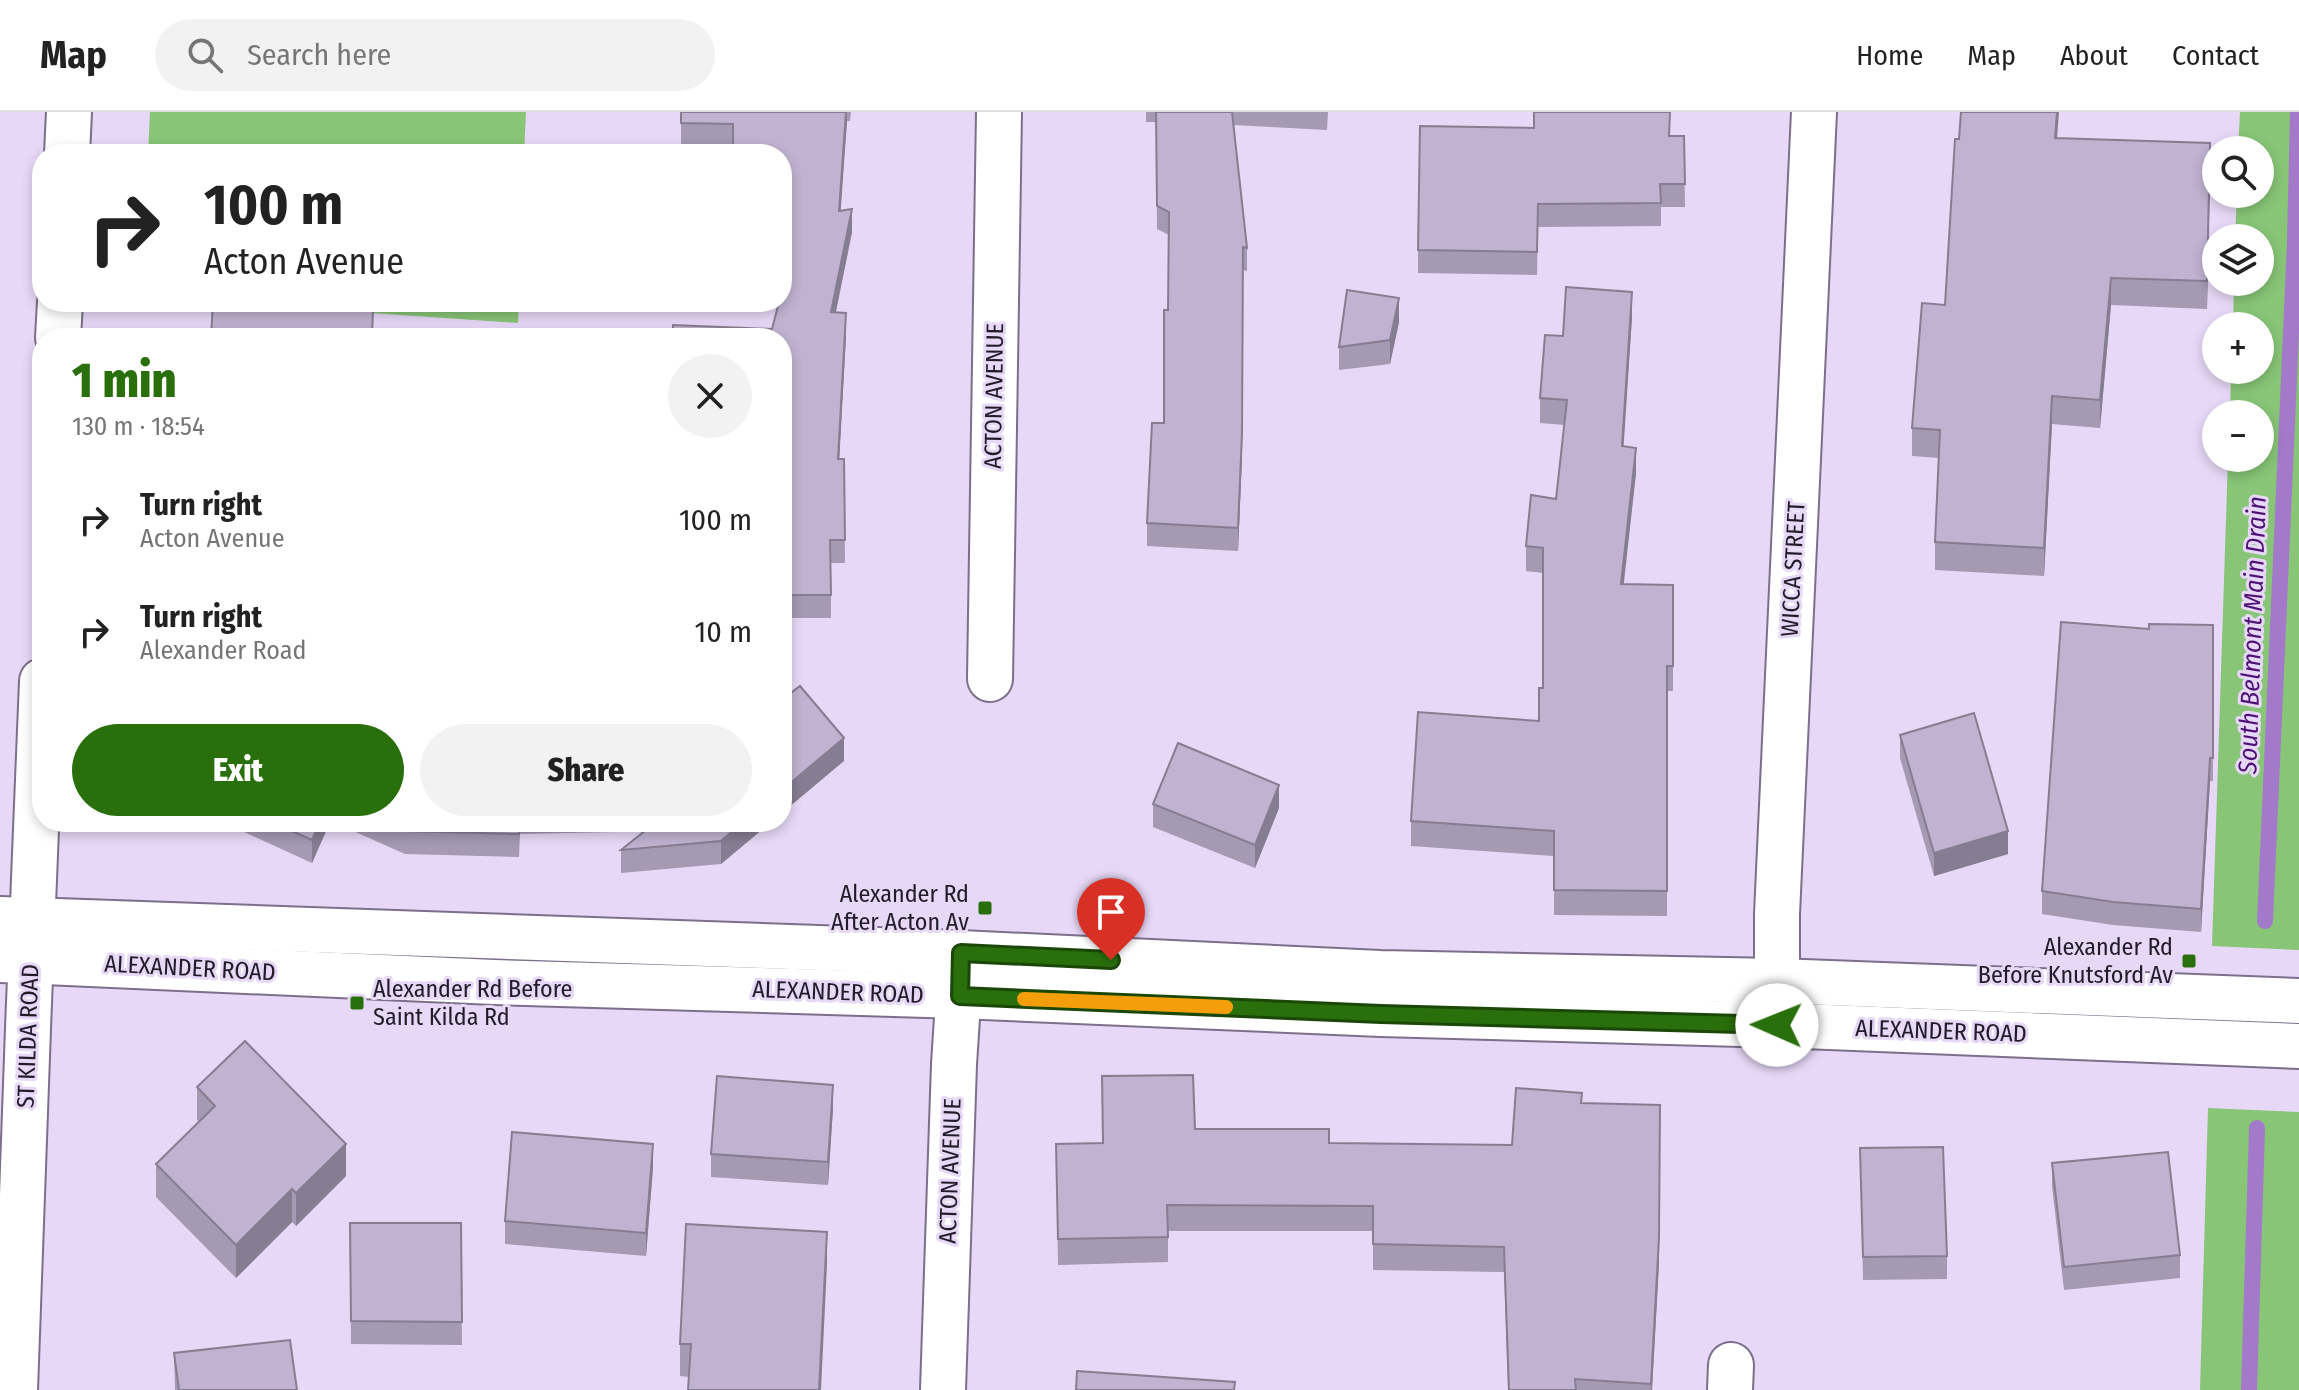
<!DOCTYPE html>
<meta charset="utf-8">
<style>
:root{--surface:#fff;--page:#f2f2f2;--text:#222;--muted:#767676;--line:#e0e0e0;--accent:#296f0c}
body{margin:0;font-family:"Fira Sans Condensed",sans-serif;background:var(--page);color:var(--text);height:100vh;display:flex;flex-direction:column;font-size:30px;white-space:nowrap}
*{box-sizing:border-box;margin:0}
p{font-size:26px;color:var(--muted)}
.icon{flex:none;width:44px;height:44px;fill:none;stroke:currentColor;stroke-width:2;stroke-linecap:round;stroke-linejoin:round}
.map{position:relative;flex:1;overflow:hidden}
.panel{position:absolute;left:32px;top:216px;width:760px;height:504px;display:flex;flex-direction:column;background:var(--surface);border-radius:32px;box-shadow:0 4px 12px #0003}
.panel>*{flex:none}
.top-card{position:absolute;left:32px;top:32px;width:760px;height:168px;border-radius:32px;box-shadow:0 4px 12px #0003;background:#fff;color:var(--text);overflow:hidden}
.tools{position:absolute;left:2202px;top:24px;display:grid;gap:16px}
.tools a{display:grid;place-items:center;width:72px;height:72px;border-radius:50%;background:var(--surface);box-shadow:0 4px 12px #0003;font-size:40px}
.pin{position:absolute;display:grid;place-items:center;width:68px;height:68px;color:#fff;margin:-82px -34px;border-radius:50% 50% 50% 0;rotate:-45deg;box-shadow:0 0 8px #0007}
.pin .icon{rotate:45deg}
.me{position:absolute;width:88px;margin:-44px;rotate:271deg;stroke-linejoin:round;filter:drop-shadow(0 0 6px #0008)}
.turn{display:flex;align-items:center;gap:28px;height:168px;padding:0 40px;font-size:36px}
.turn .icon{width:104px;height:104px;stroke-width:2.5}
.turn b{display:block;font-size:56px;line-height:68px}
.round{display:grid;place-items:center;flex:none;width:84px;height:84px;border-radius:42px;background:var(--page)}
.overview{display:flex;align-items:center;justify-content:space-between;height:136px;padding:0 40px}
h1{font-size:48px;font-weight:800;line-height:60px;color:var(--accent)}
.cta{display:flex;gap:16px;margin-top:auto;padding:16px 40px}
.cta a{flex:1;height:92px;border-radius:48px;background:var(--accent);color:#fff;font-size:32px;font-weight:800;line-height:92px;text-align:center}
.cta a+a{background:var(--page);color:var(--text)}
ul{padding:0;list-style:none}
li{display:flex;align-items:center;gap:24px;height:112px;padding:0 40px}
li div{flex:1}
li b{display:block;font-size:30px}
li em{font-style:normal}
header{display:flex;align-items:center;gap:48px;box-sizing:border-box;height:112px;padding:0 40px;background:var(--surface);border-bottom:2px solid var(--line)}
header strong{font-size:38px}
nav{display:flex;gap:44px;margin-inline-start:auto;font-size:28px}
.search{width:560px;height:72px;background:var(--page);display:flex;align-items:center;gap:20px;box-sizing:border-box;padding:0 28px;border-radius:44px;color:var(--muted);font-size:30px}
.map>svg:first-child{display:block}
.green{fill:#88c577}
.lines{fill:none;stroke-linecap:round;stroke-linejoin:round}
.stream{stroke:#a379ca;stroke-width:16}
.minor-casing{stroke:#7d6f8b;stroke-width:48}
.major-casing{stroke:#7d6f8b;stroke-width:48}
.minor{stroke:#fff;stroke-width:44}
.major{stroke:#fff;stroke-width:44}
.wall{fill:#a599b3}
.shaded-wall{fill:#867d92}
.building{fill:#c0b2d0;stroke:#867d92;stroke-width:2}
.route-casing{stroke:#1b4808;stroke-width:20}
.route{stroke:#296f0c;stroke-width:14}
.slow{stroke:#f59e0b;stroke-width:14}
.poi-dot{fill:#296f0c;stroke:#e7d8f7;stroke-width:3}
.labels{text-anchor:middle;stroke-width:6;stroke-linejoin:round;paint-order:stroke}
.street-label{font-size:24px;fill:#221c28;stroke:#e7d8f7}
.poi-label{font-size:24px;fill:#221c28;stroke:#e7d8f7;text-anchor:end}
.water-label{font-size:26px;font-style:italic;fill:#4e1275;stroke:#e7d8f7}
</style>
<header>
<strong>Map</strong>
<div class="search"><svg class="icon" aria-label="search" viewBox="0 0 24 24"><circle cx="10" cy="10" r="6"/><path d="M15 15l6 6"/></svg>Search here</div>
<nav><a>Home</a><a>Map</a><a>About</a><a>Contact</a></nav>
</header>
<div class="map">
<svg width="2299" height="1278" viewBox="0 0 2299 1278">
<rect width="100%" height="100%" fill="#e7d8f7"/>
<!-- green -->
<g class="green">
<path d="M 150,0 L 526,0 L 524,42 L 148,42 Z"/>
<path d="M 2240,0 L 2299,0 L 2299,838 L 2212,834 L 2228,346 L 2260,346 L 2260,302 L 2230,302 L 2231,258 L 2260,258 L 2260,214 L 2233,214 L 2234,170 L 2260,170 L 2260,126 L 2235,126 L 2237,82 L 2260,82 L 2260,38 L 2238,38 Z"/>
<path d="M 212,190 L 519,190 L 518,211 Z"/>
<path d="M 2208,996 L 2299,1000 L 2299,1278 L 2200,1278 Z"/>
</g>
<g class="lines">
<!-- stream -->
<g class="stream">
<path d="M 2265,809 L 2295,130 L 2298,0"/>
<path d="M 2249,1278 L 2257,1016"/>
</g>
<defs>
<g id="minor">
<path d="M 67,42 L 69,0"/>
<path d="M 58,226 L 60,190"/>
<path d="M 990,567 L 999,0"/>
<path d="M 1777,905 L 1777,802 L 1814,0"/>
<path d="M 15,1278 C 24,1042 31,805 42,569"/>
<path d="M 943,1278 L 954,952 L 961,845"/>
<path d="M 1730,1278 L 1731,1253"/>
</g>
<g id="major">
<path d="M 0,807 L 961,841 L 1380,861 L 1776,869 L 2299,889"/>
<path d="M 0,848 L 494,870 L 960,884 L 1381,902 L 1777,913 L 2299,934"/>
</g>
</defs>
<!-- minor casing -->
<use href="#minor" class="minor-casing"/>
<!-- major casing -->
<use href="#major" class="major-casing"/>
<!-- minor -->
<use href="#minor" class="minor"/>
<!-- major -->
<use href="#major" class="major"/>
</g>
<!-- wall -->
<g class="wall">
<path d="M 681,0 L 851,0 L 850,9 L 847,9 L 840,99 L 852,120 L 836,200 L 846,224 L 839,347 L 844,347 L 845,451 L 831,451 L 831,506 L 782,506 L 782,226 L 772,217 L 784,166 L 786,147 L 782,146 L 782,42 L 733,35 L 681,34 Z"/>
<path d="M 1146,0 L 1328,0 L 1327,18 L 1233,13 L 1247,136 L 1247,159 L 1243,158 L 1242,344 L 1238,439 L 1147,434 L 1147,411 L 1164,311 L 1168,198 L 1169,123 L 1157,117 L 1156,10 L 1146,10 Z"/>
<path d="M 1534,16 L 1684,24 L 1685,95 L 1661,95 L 1661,114 L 1538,115 L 1537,163 L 1418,161 L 1418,138 Z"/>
<path d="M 2057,26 L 2210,58 L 2207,197 L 2111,193 L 2100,316 L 2052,312 L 2044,464 L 1935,458 L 1935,430 L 1939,346 L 1912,344 L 1912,316 L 1945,193 L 1959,27 Z"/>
<path d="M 1632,205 L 1623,334 L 1636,361 L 1623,472 L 1673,473 L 1673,579 L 1667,579 L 1667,804 L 1554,803 L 1554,744 L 1411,734 L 1411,709 L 1539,609 L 1543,576 L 1543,461 L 1526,459 L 1526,434 L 1556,387 L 1565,313 L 1540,311 L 1540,286 L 1563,224 Z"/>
<path d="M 1399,210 L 1390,252 L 1339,258 L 1339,235 Z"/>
<path d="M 2213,513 L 2213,669 L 2210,669 L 2201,820 L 2113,813 L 2042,802 L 2042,779 L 2149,517 Z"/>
<path d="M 1900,623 L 2008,742 L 1934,764 L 1900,646 Z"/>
<path d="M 1153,692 L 1279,696 L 1255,756 L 1153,715 Z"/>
<path d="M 242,710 L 330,710 L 312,751 L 242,719 Z"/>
<path d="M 333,710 L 616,710 L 616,720 L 520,722 L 519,745 L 405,742 Z"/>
<path d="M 771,710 L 721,752 L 621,761 L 621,738 Z"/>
<path d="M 197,975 L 346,1064 L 296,1114 L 292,1110 L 236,1166 L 156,1085 L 156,1052 L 199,1009 L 197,1008 Z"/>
<path d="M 1582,991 L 1659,1151 L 1652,1278 L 1508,1278 L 1504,1160 L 1373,1158 L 1373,1119 L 1168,1119 L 1168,1150 L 1058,1153 L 1056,1032 L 1103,1031 L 1195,1017 L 1329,1031 L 1512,1033 Z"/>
<path d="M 833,996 L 828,1073 L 711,1065 L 711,1042 Z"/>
<path d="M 1860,1036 L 1947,1144 L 1947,1167 L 1863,1168 Z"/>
<path d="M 2052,1051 L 2180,1143 L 2180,1166 L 2064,1178 L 2052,1074 Z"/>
<path d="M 653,1055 L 646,1144 L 505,1132 L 505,1109 Z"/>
<path d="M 350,1111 L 461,1111 L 462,1233 L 351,1232 Z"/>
<path d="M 827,1152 L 689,1265 L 680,1264 L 680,1232 Z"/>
<path d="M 174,1241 L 297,1278 L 175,1278 Z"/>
</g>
<!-- shaded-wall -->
<g class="shaded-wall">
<path d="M 846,0 L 847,9 L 839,122 L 839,99 Z"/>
<path d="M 2057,0 L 2059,0 L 2055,54 L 2055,26 Z"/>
<path d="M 2210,31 L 2210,58 L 2207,197 L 2207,169 Z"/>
<path d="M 852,97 L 852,120 L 831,223 L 831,200 Z"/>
<path d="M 1243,135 L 1242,344 L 1238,439 L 1238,416 Z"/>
<path d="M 2111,166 L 2111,193 L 2100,316 L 2100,288 Z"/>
<path d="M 1632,180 L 1632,205 L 1622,359 L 1622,334 Z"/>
<path d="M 1399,186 L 1399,210 L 1390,252 L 1390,228 Z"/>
<path d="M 846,201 L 846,224 L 838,370 L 838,347 Z"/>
<path d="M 2052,284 L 2052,312 L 2044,464 L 2044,436 Z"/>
<path d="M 1636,336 L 1636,361 L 1621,497 L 1621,472 Z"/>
<path d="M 844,626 L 844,649 L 782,701 L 782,678 Z"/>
<path d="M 2210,646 L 2210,669 L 2201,820 L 2201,797 Z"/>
<path d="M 1279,673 L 1279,696 L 1255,756 L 1255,733 Z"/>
<path d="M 320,710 L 330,710 L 312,751 L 312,728 Z"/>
<path d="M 743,710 L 771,710 L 721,752 L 721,729 Z"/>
<path d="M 2008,719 L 2008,742 L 1934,764 L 1934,741 Z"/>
<path d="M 833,973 L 833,996 L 828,1073 L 828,1050 Z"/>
<path d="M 1660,1018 L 1659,1151 L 1652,1278 L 1651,1278 L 1659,1125 Z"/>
<path d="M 346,1032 L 346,1064 L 296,1114 L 296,1081 Z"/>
<path d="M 653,1032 L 653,1055 L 646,1144 L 646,1121 Z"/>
<path d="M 292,1077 L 292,1110 L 236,1166 L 236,1133 Z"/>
<path d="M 827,1120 L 827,1152 L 821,1278 L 819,1278 Z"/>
</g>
<!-- building -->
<g class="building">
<path d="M 681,0 L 846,0 L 839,99 L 852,97 L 831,200 L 846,201 L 838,347 L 844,347 L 845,428 L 830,428 L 831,483 L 782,483 L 782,226 L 673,226 L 673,213 L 772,217 L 779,190 L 782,190 L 787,124 L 782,123 L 782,42 L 733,42 L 733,12 L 681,11 Z"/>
<path d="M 1156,0 L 1232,0 L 1247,136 L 1243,135 L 1242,321 L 1238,416 L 1147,411 L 1152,311 L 1164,311 L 1164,198 L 1168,198 L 1169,100 L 1157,94 Z"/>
<path d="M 1534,0 L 1670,0 L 1669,24 L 1684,24 L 1685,72 L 1660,72 L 1661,91 L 1538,92 L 1537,140 L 1418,138 L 1420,14 L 1534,16 Z"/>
<path d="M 1961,0 L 2057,0 L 2055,26 L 2210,31 L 2207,169 L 2111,166 L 2100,288 L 2052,284 L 2044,436 L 1935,430 L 1940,318 L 1912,316 L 1922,191 L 1945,193 L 1955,27 L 1959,27 Z"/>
<path d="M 1566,175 L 1632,180 L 1622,334 L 1636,336 L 1621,472 L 1673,473 L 1673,554 L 1667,554 L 1667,779 L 1554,778 L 1554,719 L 1411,709 L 1418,600 L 1539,609 L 1539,576 L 1543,576 L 1543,436 L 1526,434 L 1531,383 L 1556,387 L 1567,288 L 1540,286 L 1545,223 L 1563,224 Z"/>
<path d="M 1347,178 L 1399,186 L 1390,228 L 1339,235 Z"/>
<path d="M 213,190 L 281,190 L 373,196 L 372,226 L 211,226 Z"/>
<path d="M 2061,510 L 2149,517 L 2149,512 L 2213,513 L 2213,646 L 2210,646 L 2201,797 L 2113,790 L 2042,779 Z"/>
<path d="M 800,574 L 844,626 L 782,678 L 782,588 Z"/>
<path d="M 1974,601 L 2008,719 L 1934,741 L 1900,623 Z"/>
<path d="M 1178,631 L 1279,673 L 1255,733 L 1153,692 Z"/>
<path d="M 272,710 L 320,710 L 312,728 Z"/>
<path d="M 384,710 L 519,710 L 519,722 L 405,719 Z"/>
<path d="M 656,710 L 743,710 L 721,729 L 621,738 Z"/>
<path d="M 245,929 L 346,1032 L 296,1081 L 292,1077 L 236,1133 L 156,1052 L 215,994 L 197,975 Z"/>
<path d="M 1193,963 L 1195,1017 L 1329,1017 L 1329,1031 L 1512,1033 L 1516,976 L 1582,981 L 1581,991 L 1660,993 L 1659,1125 L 1651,1272 L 1575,1267 L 1576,1278 L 1509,1278 L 1504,1135 L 1373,1132 L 1373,1094 L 1167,1093 L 1168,1125 L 1058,1127 L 1056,1032 L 1103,1031 L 1102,964 Z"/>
<path d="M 717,964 L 833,973 L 828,1050 L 711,1042 Z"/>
<path d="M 512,1020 L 653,1032 L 646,1121 L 505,1109 Z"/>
<path d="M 1943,1035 L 1947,1144 L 1863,1145 L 1860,1036 Z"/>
<path d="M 2168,1040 L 2180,1143 L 2064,1155 L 2052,1051 Z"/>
<path d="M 350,1111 L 461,1111 L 462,1210 L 351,1209 Z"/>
<path d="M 686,1112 L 827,1120 L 819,1278 L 688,1278 L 691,1232 L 680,1232 Z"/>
<path d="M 290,1228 L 297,1278 L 179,1278 L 174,1241 Z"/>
<path d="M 1077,1259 L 1235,1270 L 1234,1278 L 1076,1278 Z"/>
</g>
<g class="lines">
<defs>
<path id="route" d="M 1111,848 L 961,841 L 960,884 L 1381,902 L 1777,913"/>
</defs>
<!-- route casing -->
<use href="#route" class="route-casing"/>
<!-- route -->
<use href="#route" class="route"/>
<!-- slow -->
<path class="slow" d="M 1024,887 L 1226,895"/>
</g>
<!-- markers -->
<g class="poi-dot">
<rect x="977" y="788" width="16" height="16" rx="4"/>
<rect x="2181" y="841" width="16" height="16" rx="4"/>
<rect x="349" y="883" width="16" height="16" rx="4"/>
</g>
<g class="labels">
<!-- street labels -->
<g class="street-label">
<text transform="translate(994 284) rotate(-89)" y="8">ACTON AVENUE</text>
<text transform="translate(1793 457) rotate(-87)" y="8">WICCA STREET</text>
<text transform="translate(190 856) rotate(3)" y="8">ALEXANDER ROAD</text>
<text transform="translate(838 880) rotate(2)" y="8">ALEXANDER ROAD</text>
<text transform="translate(1941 919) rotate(2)" y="8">ALEXANDER ROAD</text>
<text transform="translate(28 924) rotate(-88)" y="8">ST KILDA ROAD</text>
<text transform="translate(950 1059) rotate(-88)" y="8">ACTON AVENUE</text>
</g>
<!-- poi labels -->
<g class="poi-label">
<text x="969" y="790">Alexander Rd<tspan x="969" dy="28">After Acton Av</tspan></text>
<text x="2173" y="843">Alexander Rd<tspan x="2173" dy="28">Before Knutsford Av</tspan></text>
<text x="373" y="885" text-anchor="start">Alexander Rd Before<tspan x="373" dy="28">Saint Kilda Rd</tspan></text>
</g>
<!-- water labels -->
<g class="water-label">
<text transform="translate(2252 523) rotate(-88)" y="9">South Belmont Main Drain</text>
</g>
</g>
</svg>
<div class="tools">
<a><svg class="icon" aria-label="search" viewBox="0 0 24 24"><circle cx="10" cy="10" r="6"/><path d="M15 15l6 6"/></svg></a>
<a><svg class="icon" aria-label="layers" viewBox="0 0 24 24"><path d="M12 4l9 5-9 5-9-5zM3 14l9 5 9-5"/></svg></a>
<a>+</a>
<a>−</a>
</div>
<div class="pin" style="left:1111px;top:848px;background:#d93025"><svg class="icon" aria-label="arrive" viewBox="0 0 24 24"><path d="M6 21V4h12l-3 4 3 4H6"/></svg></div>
<svg class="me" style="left:1777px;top:913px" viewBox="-20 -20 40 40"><circle r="19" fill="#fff"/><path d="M0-13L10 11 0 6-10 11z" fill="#296f0c"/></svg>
<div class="top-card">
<div class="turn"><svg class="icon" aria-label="right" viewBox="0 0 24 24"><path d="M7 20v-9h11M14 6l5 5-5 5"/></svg><div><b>100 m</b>Acton Avenue</div></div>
</div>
<section class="panel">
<div class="overview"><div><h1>1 min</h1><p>130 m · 18:54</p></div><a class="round"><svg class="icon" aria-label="close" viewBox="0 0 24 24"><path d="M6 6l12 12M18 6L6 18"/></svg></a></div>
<ul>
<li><svg class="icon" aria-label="right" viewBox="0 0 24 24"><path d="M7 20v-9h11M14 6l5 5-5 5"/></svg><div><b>Turn right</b><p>Acton Avenue</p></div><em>100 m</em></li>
<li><svg class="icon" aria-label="right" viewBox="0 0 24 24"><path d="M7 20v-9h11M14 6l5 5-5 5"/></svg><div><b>Turn right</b><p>Alexander Road</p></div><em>10 m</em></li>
</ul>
<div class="cta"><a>Exit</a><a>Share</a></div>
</section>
</div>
